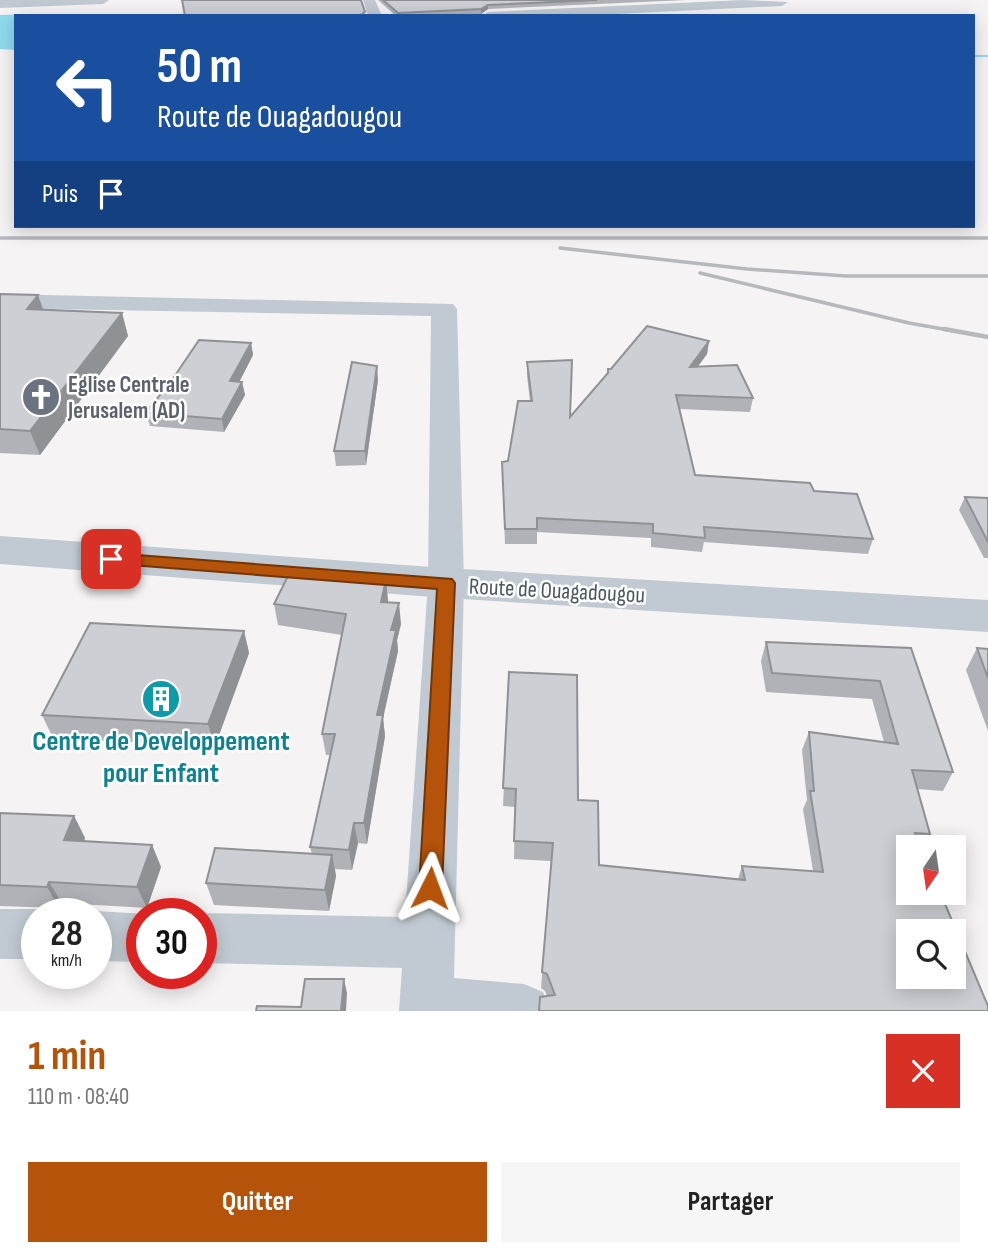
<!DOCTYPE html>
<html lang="fr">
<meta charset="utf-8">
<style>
:root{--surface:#fff;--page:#f6f6f6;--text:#222;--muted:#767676;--accent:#b45309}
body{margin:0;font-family:"Sofia Sans Condensed",sans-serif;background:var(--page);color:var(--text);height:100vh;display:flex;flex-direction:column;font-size:26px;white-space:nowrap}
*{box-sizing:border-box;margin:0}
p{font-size:23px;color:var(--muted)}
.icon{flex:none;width:38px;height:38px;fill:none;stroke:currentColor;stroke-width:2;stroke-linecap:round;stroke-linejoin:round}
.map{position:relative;height:1011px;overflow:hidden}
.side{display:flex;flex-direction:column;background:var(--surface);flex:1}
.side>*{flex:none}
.top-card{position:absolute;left:14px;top:14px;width:961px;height:214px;border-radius:0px;box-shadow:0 4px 18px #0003;background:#1a4fa0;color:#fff;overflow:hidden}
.needle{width:46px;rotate:193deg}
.controls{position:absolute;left:896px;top:835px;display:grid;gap:14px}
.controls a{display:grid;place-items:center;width:70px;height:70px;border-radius:0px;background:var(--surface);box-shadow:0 4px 18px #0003;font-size:35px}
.speed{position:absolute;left:21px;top:898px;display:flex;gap:14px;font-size:35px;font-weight:700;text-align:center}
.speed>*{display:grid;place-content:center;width:91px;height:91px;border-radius:50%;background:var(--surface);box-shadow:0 4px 18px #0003;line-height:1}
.speed small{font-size:18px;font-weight:400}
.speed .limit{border:10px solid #d22;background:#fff;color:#111}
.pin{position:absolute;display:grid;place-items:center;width:60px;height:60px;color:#fff;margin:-30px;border-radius:14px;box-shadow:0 4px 10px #0006}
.me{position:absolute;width:77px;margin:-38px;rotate:3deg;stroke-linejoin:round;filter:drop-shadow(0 0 5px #0008)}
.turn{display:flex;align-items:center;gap:24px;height:147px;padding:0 28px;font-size:32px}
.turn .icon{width:91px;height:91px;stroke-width:2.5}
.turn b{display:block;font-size:49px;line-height:60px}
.then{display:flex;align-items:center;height:66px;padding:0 28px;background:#0003;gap:14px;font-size:26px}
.round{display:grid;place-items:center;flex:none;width:74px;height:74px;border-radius:0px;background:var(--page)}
.overview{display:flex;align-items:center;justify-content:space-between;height:119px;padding:0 28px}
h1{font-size:42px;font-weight:700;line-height:52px;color:var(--accent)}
.button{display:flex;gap:14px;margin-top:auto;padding:14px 28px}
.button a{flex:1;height:80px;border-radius:0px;background:var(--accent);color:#fff;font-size:28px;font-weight:700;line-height:80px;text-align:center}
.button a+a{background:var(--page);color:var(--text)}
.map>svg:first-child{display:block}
.water{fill:#90daee}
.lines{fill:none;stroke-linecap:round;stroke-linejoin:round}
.stream{fill:#90daee;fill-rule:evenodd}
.minor{fill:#c1cad2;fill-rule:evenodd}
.tertiary{fill:#c1cad2;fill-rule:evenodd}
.rail-far1{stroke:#b5b8bd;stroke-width:3.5}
.rail{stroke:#b5b8bd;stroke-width:4.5}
.wall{fill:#b0b2b7}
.shaded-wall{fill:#909195}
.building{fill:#cdcfd5;stroke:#909195;stroke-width:2;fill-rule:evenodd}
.route{fill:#b45309;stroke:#753606;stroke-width:2}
.labels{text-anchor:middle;stroke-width:5;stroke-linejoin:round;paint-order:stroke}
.worship-label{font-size:23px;font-weight:bold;fill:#5b616d;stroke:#fff;text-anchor:start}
.street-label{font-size:23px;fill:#4a5661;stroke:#fff}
.near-culture-label{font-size:28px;font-weight:bold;fill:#0d838f;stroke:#fff}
</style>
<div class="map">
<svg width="988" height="1011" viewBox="0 0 988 1011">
<rect width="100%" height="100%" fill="#f5f3f3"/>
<!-- water -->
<path class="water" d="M 32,14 L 42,16 L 16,16 L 16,50 L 0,49 L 0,15 Z"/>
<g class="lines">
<!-- stream -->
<rect class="stream" x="973" y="55" width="15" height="2"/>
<!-- minor -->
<g class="minor">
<path d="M 0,0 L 109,0 L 103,4 L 0,8 Z"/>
<path d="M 363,0 L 375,0 L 382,16 L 368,16 Z"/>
<path d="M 743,0 L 788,2 L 782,6 L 576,16 L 482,16 L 488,12 Z"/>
<path d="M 0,294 L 453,304 L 457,309 L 464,583 L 454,978 L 524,984 L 543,992 L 551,1011 L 399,1011 L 402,968 L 201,963 L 201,913 L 405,917 L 428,583 L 431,316 L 0,308 Z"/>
<path d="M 0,909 L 37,909 L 48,914 L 37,914 L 37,959 L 0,959 Z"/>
<path d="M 96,911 L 146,914 L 142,914 L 142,962 L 96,961 L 96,914 L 90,914 Z"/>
</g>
<!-- tertiary -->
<path class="tertiary" d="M 0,536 L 446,568 L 988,600 L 988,632 L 446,598 L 0,564 Z"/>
<!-- rail-far1 -->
<g class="rail-far1">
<path d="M 0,238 L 988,238"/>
<path d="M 560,248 L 747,269 L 846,276 L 988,276"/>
<path d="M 700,273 L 909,323 L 954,331"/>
</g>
<!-- rail -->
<path class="rail" d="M 944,329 L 988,337"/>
</g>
<!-- wall -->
<g class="wall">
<path d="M 378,0 L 687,0 L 488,9 L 481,14 L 440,16 L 396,16 Z"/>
<path d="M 0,294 L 43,310 L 122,313 L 128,336 L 40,455 L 0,453 Z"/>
<path d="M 709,341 L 707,354 L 698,366 L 753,398 L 750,412 L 680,409 L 695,475 L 814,491 L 873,539 L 868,554 L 704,542 L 702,552 L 651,547 L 651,538 L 537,532 L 537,544 L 505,544 L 502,462 L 508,461 L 530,401 L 527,376 L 527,362 L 570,417 L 611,369 Z"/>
<path d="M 251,343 L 253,355 L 239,382 L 242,382 L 245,395 L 224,432 L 150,426 L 146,413 Z"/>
<path d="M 378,380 L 366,465 L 336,466 L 334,451 Z"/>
<path d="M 965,497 L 988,498 L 988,558 L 984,558 L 959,510 Z"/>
<path d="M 386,580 L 388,602 L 401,624 L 397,640 L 398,651 L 383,718 L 385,736 L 367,844 L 358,843 L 352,870 L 335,869 L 336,876 L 329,911 L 214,905 L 206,883 L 312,854 L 310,847 L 331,755 L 326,755 L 322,734 L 342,635 L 278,625 L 274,604 L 347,581 Z"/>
<path d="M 244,631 L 249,653 L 215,746 L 53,738 L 42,715 Z"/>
<path d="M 766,642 L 911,648 L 953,772 L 943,791 L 917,789 L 930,834 L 923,847 L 908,847 L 988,1006 L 547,996 L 545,991 L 541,988 L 551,861 L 514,859 L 515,807 L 503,806 L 509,672 L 578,800 L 599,865 L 738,879 L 742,866 L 813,871 L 803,809 L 807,800 L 802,750 L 809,732 L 884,742 L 872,699 L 766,692 L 761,661 Z"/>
<path d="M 977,648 L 988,649 L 988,731 L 966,670 Z"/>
<path d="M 0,813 L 74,816 L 85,838 L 84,841 L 152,845 L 161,867 L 147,908 L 62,903 L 59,908 L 0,906 Z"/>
</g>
<!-- shaded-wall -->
<g class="shaded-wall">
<path d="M 488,5 L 488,9 L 481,14 L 481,9 Z"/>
<path d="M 38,295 L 46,317 L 27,309 Z"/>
<path d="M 122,313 L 128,336 L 40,455 L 30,431 Z"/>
<path d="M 709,341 L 707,354 L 688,380 L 690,367 Z"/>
<path d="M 251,343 L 253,355 L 233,394 L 230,381 Z"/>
<path d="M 377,366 L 378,380 L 366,465 L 365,451 Z"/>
<path d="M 242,382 L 245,395 L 224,432 L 222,419 Z"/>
<path d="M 386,580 L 388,601 L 383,623 L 381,602 Z"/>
<path d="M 399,603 L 401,624 L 397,640 L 398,651 L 383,718 L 385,736 L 367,844 L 364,823 L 377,715 L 391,630 Z"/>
<path d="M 244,631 L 249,653 L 215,746 L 208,724 Z"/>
<path d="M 74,816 L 85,838 L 75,862 L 64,840 Z"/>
<path d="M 354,823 L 358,843 L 352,870 L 349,850 Z"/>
<path d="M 152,845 L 161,867 L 147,908 L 137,887 Z"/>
<path d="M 332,855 L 336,876 L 329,911 L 325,890 Z"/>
<path d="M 49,882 L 62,903 L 59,908 L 47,887 Z"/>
<path d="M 344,979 L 347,993 L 346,1011 L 341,1011 Z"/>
</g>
<!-- building -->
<g class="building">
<path d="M 182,0 L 361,0 L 365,12 L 361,15 L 185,16 Z"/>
<path d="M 383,0 L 597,0 L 488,5 L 481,9 L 398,13 Z"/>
<path d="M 0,294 L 38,295 L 27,309 L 122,313 L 30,431 L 0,429 Z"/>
<path d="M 647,326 L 709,341 L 690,367 L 737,365 L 753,398 L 676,395 L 695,475 L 810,483 L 814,491 L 857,494 L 873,539 L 704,527 L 705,538 L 653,533 L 653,524 L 537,518 L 537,529 L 505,529 L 502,462 L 508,461 L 518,401 L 532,401 L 527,362 L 572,360 L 570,417 L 608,373 L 608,369 L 611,369 Z"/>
<path d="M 199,340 L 251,343 L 230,381 L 242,382 L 222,419 L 146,413 L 174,377 Z"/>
<path d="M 352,362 L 377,366 L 365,451 L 334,451 Z"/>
<path d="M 965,497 L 988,498 L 988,542 Z"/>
<path d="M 289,574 L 347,581 L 348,578 L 386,580 L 381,602 L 399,603 L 391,630 L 396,630 L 377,715 L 383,715 L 364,823 L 354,823 L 349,850 L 310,847 L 335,734 L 322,734 L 346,614 L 274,604 Z"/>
<path d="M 90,623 L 244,631 L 208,724 L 42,715 Z"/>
<path d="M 766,642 L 911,648 L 953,772 L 912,770 L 930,834 L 915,833 L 921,847 L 908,847 L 908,892 L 940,892 L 988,1006 L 988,1011 L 539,1011 L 540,997 L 555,995 L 547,974 L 542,972 L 553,843 L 514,841 L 516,789 L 503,788 L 509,672 L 577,675 L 578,800 L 598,801 L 599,865 L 745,880 L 742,866 L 823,872 L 810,791 L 814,791 L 809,732 L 898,744 L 880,681 L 772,673 ZM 908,931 L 954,931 L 954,976 L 908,976 Z"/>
<path d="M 977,648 L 988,649 L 988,678 Z"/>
<path d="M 0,813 L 74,816 L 64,840 L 152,845 L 137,887 L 49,882 L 47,887 L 0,885 Z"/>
<path d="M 215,848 L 332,855 L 325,890 L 206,883 Z"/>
<path d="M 305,979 L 344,979 L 341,1011 L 256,1011 L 257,1006 L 301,1007 Z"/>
</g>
<!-- route -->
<path class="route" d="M 111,553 L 452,579 L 455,583 L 442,888 L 439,896 L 430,899 L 422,896 L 419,888 L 437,589 L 105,563 L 103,559 L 105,554 Z"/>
<!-- icons -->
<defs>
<symbol id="church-disc" viewBox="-11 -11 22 22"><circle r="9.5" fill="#6b7280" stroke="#fff"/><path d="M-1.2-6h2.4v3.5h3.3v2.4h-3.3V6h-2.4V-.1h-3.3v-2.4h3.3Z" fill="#fff"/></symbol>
<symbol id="building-disc" viewBox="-11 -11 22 22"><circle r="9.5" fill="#0f9aa8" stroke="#fff"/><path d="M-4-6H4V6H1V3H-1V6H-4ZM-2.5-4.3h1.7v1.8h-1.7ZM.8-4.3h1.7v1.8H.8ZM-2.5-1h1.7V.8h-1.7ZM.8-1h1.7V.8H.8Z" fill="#fff"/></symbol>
</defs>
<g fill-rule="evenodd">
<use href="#church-disc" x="19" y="375" width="44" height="44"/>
<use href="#building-disc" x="139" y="677" width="44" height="44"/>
</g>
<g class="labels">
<!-- worship labels -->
<g class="worship-label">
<text x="68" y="392">Eglise Centrale<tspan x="68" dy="26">Jerusalem (AD)</tspan></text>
</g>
<!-- street labels -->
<g class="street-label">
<text transform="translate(557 590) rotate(3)" y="8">Route de Ouagadougou</text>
</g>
<!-- near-culture labels -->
<g class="near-culture-label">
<text x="161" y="750">Centre de Developpement<tspan x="161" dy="32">pour Enfant</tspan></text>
</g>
</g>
</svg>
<div class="controls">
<a><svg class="needle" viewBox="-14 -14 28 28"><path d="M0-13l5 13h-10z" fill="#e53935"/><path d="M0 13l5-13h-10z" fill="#767676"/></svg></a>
<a><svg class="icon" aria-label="search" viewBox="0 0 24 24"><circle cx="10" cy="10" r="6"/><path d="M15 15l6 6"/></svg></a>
</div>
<div class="speed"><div>28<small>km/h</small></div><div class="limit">30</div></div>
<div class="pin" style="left:111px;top:559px;background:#d93025"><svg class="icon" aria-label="arrive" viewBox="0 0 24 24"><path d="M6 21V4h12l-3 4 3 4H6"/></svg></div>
<svg class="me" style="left:430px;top:888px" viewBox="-20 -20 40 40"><path d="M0-17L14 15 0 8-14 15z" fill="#b45309" stroke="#fff" stroke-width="4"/></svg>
<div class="top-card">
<div class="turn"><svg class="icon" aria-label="left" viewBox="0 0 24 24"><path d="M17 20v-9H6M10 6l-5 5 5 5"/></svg><div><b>50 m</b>Route de Ouagadougou</div></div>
<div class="then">Puis<svg class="icon" aria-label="arrive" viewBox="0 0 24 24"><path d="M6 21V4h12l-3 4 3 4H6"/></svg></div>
</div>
</div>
<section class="side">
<div class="overview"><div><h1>1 min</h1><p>110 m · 08:40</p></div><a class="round" style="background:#d93025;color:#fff"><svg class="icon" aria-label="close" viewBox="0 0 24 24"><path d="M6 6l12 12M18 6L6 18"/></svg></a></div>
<div class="button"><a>Quitter</a><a>Partager</a></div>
</section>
